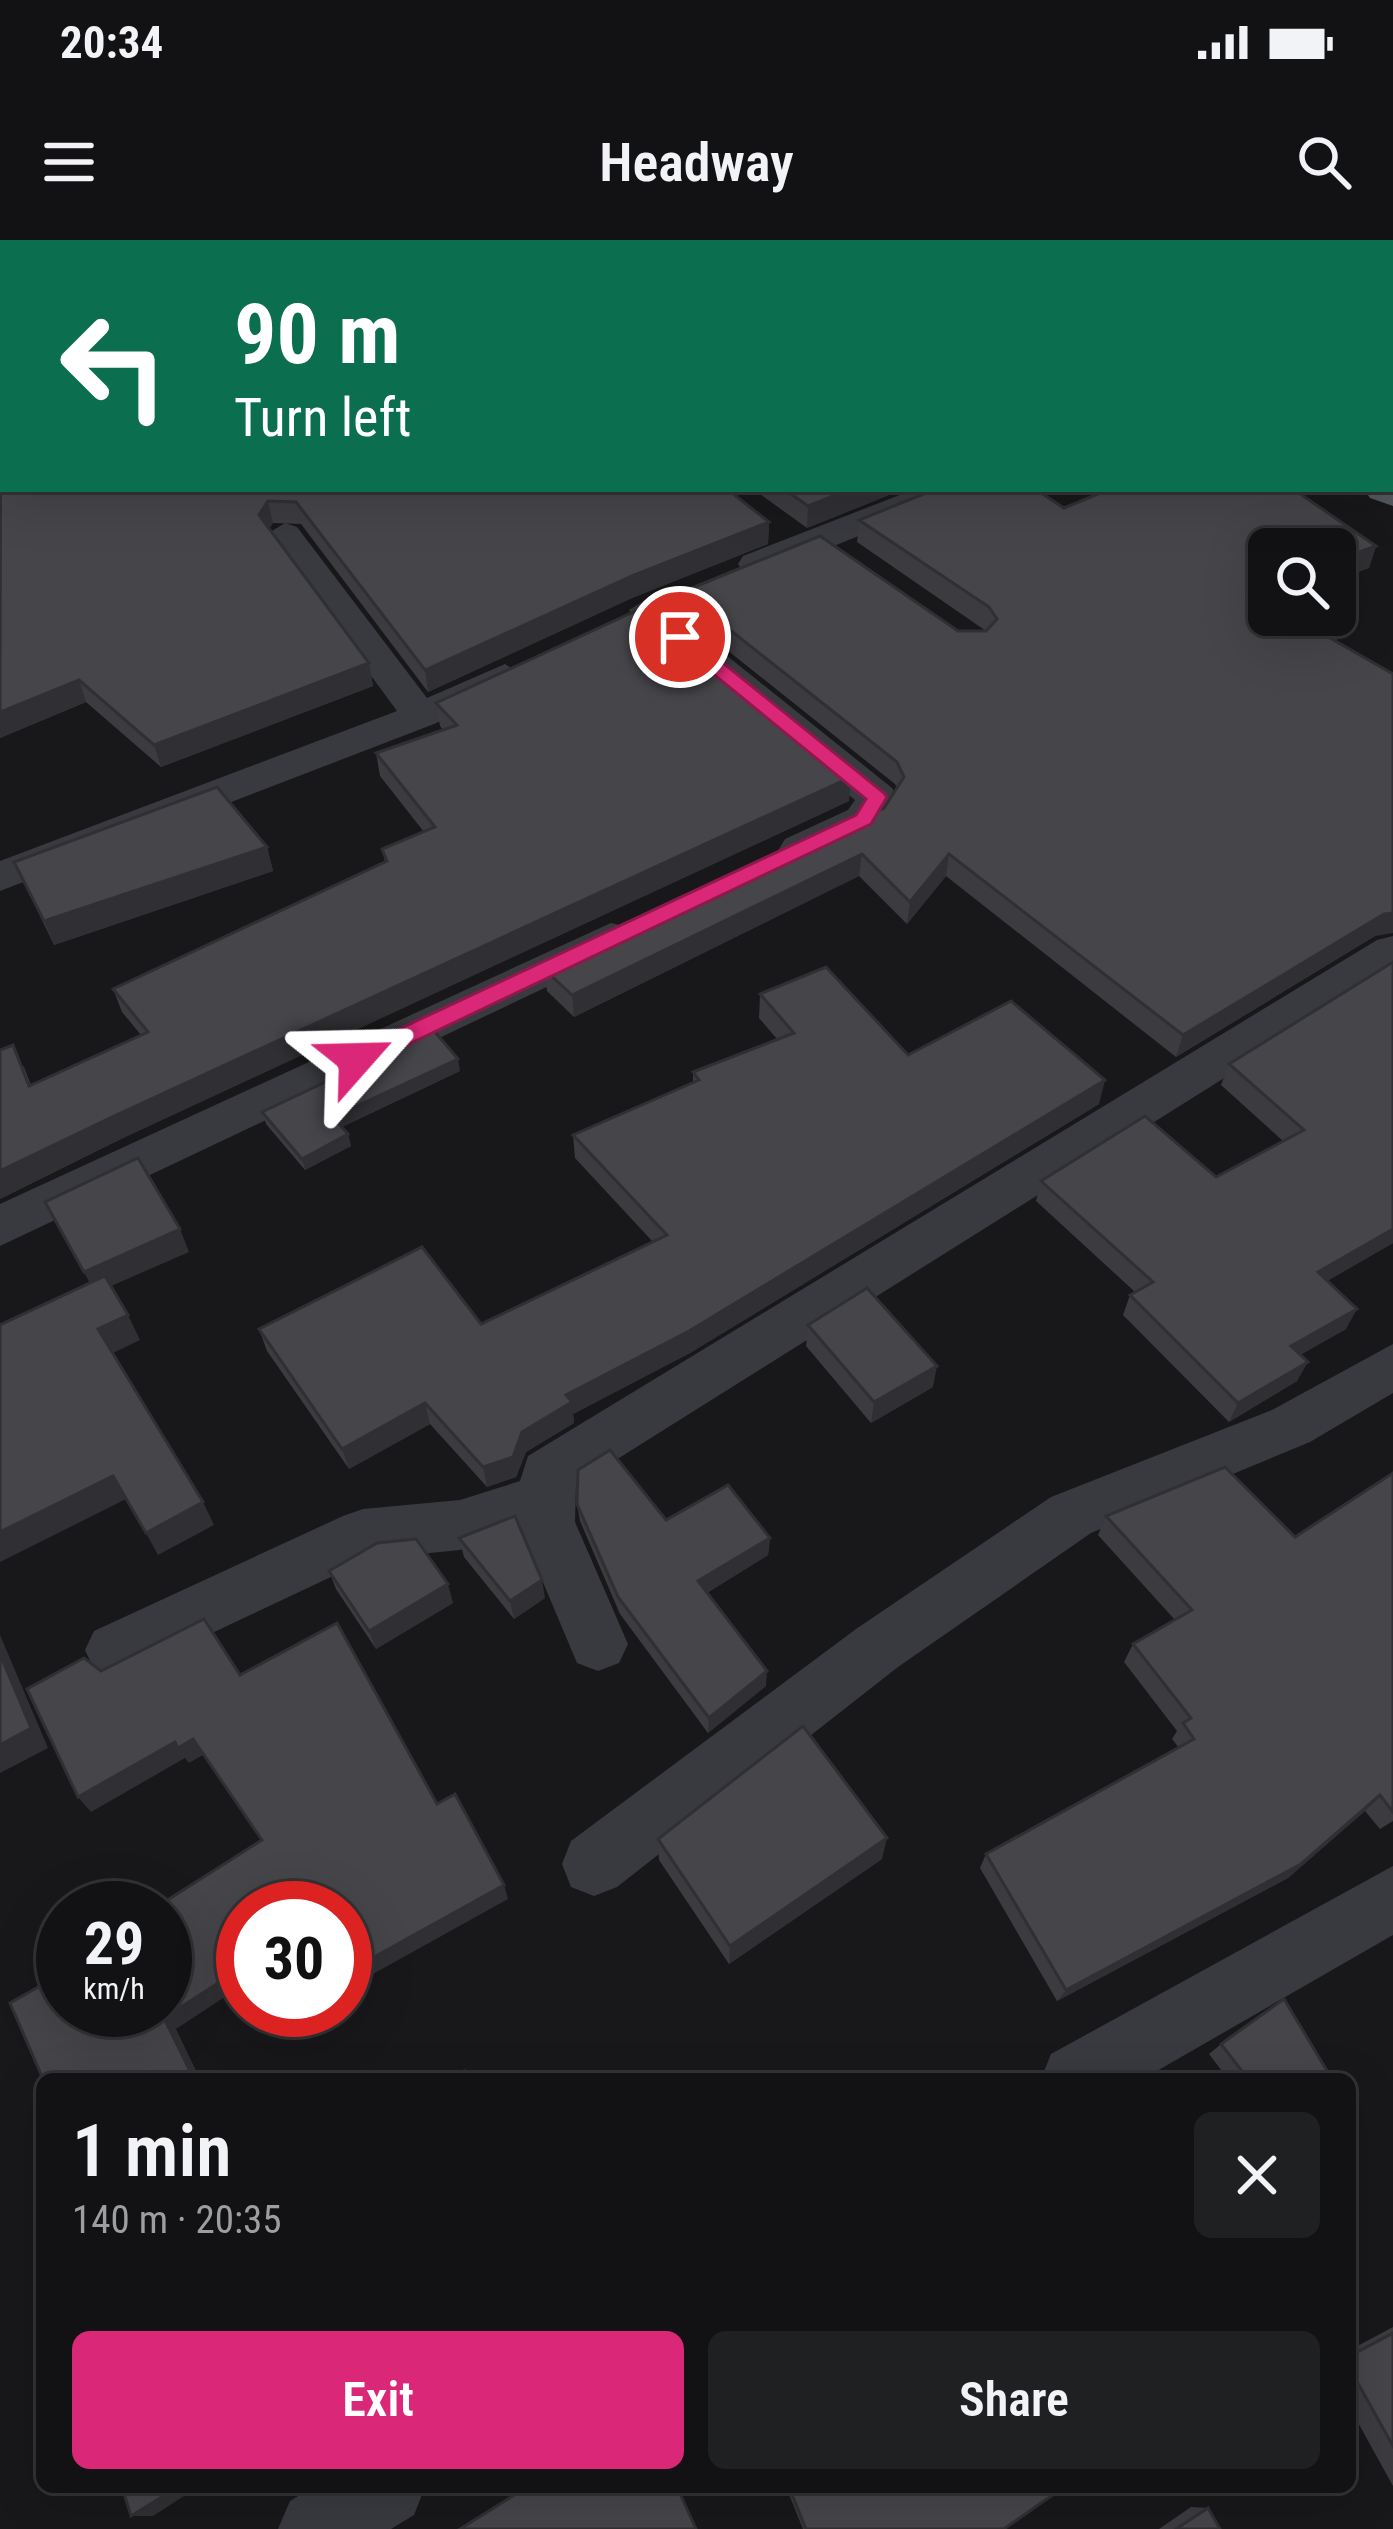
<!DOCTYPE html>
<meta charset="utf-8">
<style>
:root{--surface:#121214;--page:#1f2022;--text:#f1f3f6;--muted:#9c9ea0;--line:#313234;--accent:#db2777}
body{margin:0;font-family:"Roboto Condensed",sans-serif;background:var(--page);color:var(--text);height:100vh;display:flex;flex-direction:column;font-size:45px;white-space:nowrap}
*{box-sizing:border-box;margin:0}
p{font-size:39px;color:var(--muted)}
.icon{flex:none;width:66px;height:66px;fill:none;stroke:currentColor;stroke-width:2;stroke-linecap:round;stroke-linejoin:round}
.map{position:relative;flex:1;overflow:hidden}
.sheet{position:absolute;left:36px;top:1833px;width:1320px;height:420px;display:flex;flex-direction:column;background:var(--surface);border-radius:18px;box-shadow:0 12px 48px #0002,0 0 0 3px var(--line)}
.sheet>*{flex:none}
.banner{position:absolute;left:0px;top:0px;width:1395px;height:252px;box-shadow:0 12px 48px #0002,0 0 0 3px var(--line);background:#0b6e4f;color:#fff;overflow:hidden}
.tools{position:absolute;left:1248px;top:288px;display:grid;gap:24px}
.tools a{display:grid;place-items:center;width:108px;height:108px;border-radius:18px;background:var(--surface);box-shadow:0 12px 48px #0002,0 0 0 3px var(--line);font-size:60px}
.speed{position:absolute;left:36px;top:1641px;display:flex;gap:24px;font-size:60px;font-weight:700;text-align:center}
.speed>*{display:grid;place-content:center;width:156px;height:156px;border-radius:50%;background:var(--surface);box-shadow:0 12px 48px #0002,0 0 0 3px var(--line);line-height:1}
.speed small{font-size:30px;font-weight:400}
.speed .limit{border:18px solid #d22;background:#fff;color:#111}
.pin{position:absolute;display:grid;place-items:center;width:102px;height:102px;color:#fff;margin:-51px;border:6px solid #fff;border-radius:50%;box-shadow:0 3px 12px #0007}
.me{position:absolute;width:132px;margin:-66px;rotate:65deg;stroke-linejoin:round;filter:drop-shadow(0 0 9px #0008)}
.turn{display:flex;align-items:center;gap:42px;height:252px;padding:0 36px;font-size:54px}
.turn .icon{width:156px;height:156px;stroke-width:2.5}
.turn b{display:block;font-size:84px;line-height:102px}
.round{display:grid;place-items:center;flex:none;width:126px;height:126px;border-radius:18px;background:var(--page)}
.headline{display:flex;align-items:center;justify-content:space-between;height:204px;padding:0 36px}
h1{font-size:72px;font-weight:600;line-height:90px}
.cta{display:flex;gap:24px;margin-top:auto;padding:24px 36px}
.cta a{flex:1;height:138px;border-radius:18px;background:var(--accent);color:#fff;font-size:48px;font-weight:600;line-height:138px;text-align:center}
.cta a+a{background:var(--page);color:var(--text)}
.status{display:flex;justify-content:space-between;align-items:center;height:84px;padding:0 60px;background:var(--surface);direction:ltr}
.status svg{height:33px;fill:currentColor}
header{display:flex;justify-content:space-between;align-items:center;height:156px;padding:0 36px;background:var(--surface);font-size:54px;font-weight:600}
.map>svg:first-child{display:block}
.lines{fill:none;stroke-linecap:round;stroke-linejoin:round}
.minor{fill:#393a3f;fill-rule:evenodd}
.primary{fill:#55575e;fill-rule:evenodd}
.rail-casing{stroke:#4c4e54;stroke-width:9}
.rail{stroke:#131315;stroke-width:6;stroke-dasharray:16;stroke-linecap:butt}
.wall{fill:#3b3b40}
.shaded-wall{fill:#303034}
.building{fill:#45454a;stroke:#303034;stroke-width:3}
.route{fill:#db2777;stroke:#8e194d;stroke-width:3}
</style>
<div class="status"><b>20:34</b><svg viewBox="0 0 49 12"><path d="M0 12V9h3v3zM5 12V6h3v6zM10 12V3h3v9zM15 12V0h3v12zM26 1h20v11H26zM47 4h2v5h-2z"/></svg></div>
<header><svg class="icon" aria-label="menu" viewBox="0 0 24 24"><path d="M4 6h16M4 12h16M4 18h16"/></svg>Headway<svg class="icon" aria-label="search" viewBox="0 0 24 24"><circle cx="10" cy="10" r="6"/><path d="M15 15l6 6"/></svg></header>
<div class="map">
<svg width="1393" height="2289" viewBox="0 0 1393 2289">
<rect width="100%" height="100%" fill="#18181a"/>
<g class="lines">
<!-- minor -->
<g class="minor">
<rect x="1392" y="117" width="1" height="19"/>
<path d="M 915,249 L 963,249 L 958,256 L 769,332 L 743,332 L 738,324 L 743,316 Z"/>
<path d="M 285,283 L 297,287 L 427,458 L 505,424 L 524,436 L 519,444 L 434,484 L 0,651 L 0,621 L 397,471 L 267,294 Z"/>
<path d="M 647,359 L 660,362 L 892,548 L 898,557 C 877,590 828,630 785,619 L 779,609 L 785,599 L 848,570 L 855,560 L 634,378 L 629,370 Z"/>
<path d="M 611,683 L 627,687 L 633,698 L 627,709 L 0,1006 L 0,964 Z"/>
<path d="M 1393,696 L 1393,732 L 576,1245 L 575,1282 L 628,1404 L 619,1423 L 598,1431 L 577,1423 L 521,1290 L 460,1310 L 369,1319 L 136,1429 L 115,1437 L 94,1429 L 85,1410 L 94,1391 L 343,1276 L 363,1269 L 460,1260 L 520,1241 L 528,1216 L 1377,700 Z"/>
<path d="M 1393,1104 L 1393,1153 L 1310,1202 L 1091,1293 L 898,1427 L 617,1647 L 594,1656 L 571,1647 L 562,1624 L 571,1601 L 856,1389 L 1051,1257 L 1272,1170 Z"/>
<path d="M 1393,1626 L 1393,1695 L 1143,1839 L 1041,1839 L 1051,1814 Z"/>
<path d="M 313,2247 L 425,2247 L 414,2275 L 391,2289 L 278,2289 L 290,2261 Z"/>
</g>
<!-- primary -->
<g class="primary">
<path d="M 1016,0 L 1054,0 L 1056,3 L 1018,3 Z"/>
<path d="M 1393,238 L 1393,266 L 1370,258 L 1364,249 L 1392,249 Z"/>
</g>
<defs>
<path id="rail" d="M 1275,0 L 1281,3"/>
</defs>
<!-- rail casing -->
<use href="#rail" class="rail-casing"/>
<!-- rail -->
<use href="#rail" class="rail"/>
</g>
<!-- wall -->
<g class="wall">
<path d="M 0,0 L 846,0 L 849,3 L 3,3 L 3,249 L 769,282 L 768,304 L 632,358 L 428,452 L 301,284 L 273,283 L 269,289 L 369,423 L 373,446 L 161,527 L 86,462 L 0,498 Z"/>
<path d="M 753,249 L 904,249 L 807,288 Z"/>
<path d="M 1064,268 L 1376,306 L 1369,328 L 1335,340 L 1335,309 L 1269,309 L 1337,400 L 1336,401 L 1375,696 L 1176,817 L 946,636 L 907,684 L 859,636 L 574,777 L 547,751 L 544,729 L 884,568 L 897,549 L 895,544 L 682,374 L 682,352 L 958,391 L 986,391 L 857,302 L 859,280 Z"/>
<path d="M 436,463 L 849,561 L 123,898 L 0,959 L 0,810 L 24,827 L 31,845 L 141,795 L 122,772 L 113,749 L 385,622 L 382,609 L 424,592 L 380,536 L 376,513 L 443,490 L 440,486 Z"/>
<path d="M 267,607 L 273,631 L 54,705 L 14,622 Z"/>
<path d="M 1393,722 L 1393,1003 L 1327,1041 L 1346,1089 L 1300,1115 L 1297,1141 L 1229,1182 L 1123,1075 L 1130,1055 L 1135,1052 L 1036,961 L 1041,941 L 1216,937 L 1283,901 L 1221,845 L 1229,824 Z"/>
<path d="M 760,754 L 908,815 L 1099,864 L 690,1113 L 573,1174 L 574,1183 L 526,1212 L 516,1237 L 487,1247 L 430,1184 L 349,1229 L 267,1111 L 259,1089 L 481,1084 L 653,1002 L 575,918 L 573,895 L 693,842 L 693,832 L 777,799 L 759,778 Z"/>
<path d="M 460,831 L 342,887 L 348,894 L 351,906 L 305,930 L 266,884 L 262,872 Z"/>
<path d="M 808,1085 L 933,1147 L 871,1183 L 806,1106 Z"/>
<path d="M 1393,1233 L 1393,1581 L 1380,1589 L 1365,1571 L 1288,1638 L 1057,1761 L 980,1628 L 986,1614 L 1179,1508 L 1172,1499 L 1177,1491 L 1124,1422 L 1133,1404 L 1175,1380 L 1098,1295 L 1106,1276 L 1295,1297 Z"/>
<path d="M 577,1264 L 770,1298 L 768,1315 L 707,1353 L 766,1446 L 708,1493 L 620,1374 L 580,1281 Z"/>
<path d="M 459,1298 L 545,1358 L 514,1379 L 464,1317 Z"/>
<path d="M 329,1331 L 453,1363 L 376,1409 L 336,1349 Z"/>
<path d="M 658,1599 L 882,1619 L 729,1724 L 659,1620 Z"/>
<path d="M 1221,1804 L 1332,1839 L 1228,1839 L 1209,1814 Z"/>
<path d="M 1393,2087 L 1393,2246 L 1350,2168 L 1350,2110 Z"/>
<path d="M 786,2247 L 1064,2247 L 1004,2289 L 803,2289 Z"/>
<path d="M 1191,2267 L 1208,2268 L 1220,2289 L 1159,2289 Z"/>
</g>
<!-- shaded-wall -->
<g class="shaded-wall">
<path d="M 97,0 L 154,0 L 155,3 L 86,3 Z"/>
<path d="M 851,249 L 904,249 L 807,288 L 808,266 Z"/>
<path d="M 268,261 L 273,283 L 263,297 L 259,275 Z"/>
<path d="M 769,282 L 768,304 L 632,358 L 428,452 L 425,430 L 632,336 Z"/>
<path d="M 1376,306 L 1369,328 L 1335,340 L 1335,321 Z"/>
<path d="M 1345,378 L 1337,400 L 1311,413 L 1318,391 Z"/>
<path d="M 369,423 L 373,446 L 161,527 L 154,505 Z"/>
<path d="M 79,440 L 86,462 L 0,498 L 0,472 Z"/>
<path d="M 851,537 L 849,561 L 123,898 L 0,959 L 0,931 L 114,876 Z"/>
<path d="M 267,607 L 273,631 L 54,705 L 44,681 Z"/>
<path d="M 862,614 L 859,636 L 574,777 L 572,755 Z"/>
<path d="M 949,614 L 946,636 L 907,684 L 910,662 Z"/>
<path d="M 1393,673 L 1393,693 L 1375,696 L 1176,817 L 1183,795 L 1384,674 Z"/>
<path d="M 458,819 L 460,831 L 337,889 L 333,877 Z"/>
<path d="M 1105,840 L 1099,864 L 690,1113 L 573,1174 L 574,1183 L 526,1212 L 516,1237 L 487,1247 L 483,1227 L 566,1155 Z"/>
<path d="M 348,894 L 351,906 L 305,930 L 302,919 Z"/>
<path d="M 180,989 L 189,1012 L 95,1053 L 84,1032 Z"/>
<path d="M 1393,989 L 1393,1003 L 1308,1052 L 1318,1032 Z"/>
<path d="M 1357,1069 L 1346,1089 L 1281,1125 L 1291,1106 Z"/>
<path d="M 128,1075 L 140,1100 L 111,1114 L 98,1089 Z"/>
<path d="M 1308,1122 L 1297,1141 L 1229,1182 L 1238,1163 Z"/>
<path d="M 937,1126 L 933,1147 L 871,1183 L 874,1162 Z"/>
<path d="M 425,1163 L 430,1184 L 349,1229 L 342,1209 Z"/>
<path d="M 113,1236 L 126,1259 L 0,1322 L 0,1292 Z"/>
<path d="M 203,1262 L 214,1285 L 158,1315 L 146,1293 Z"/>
<path d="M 770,1298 L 768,1315 L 698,1358 L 698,1341 Z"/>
<path d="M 542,1340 L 545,1358 L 514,1379 L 510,1361 Z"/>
<path d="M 448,1344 L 453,1363 L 376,1409 L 369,1391 Z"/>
<path d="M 0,1395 L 48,1508 L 0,1533 Z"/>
<path d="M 767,1431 L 766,1446 L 708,1493 L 709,1478 Z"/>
<path d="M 193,1499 L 203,1515 L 189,1523 L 185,1518 L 91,1572 L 78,1557 L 175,1502 Z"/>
<path d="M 1380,1555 L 1365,1571 L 1288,1638 L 1057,1761 L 1066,1750 Z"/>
<path d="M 887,1598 L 882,1619 L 729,1724 L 730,1706 Z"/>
<path d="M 504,1645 L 508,1659 L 373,1734 L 365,1722 Z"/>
<path d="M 243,1727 L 243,1745 L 176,1789 L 200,1839 L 186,1839 L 164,1778 Z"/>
<path d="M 178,2247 L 198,2247 L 153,2276 L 131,2276 Z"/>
</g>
<!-- building -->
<g class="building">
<path d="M 1,0 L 97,0 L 86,3 L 3,3 L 3,249 L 727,249 L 769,282 L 632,336 L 425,430 L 296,262 L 268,261 L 259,275 L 369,423 L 154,505 L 79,440 L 0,472 Z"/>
<path d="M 164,0 L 846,0 L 849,3 L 167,3 Z"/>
<path d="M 784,249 L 851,249 L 808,266 Z"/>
<path d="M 936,249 L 1035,249 L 1064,268 L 1110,249 L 1293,249 L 1376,306 L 1335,321 L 1335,309 L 1269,309 L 1269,375 L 1335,375 L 1335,372 L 1345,378 L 1318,391 L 1393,434 L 1393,673 L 1384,674 L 1183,795 L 949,614 L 910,662 L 862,614 L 572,755 L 544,729 L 884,568 L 904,537 L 897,522 L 682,352 L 820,296 L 958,391 L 986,391 L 997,379 L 989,367 L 859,280 Z"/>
<path d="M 642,368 L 851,537 L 114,876 L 0,931 L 0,810 L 13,805 L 29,846 L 148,792 L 113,749 L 387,621 L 382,609 L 435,587 L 376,513 L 457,485 L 436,463 Z"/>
<path d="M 217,547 L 267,607 L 44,681 L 14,622 Z"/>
<path d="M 1393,722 L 1393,989 L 1318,1032 L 1357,1069 L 1291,1106 L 1308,1122 L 1238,1163 L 1130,1055 L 1153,1042 L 1041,941 L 1145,876 L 1216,937 L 1304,890 L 1229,824 Z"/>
<path d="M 826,727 L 908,815 L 1011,761 L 1105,840 L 689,1091 L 566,1155 L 572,1162 L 522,1192 L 513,1217 L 483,1227 L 425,1163 L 342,1209 L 259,1089 L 422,1007 L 481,1084 L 667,995 L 573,895 L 699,840 L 693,832 L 794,793 L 760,754 Z"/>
<path d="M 434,791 L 458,819 L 333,877 L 348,894 L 302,919 L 262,872 Z"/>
<path d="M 138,918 L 180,989 L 84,1032 L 45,962 Z"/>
<path d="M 105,1036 L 128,1075 L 98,1089 L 203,1262 L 146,1293 L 113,1236 L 0,1292 L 0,1085 Z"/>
<path d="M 867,1048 L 937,1126 L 874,1162 L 808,1085 Z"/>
<path d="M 610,1210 L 666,1280 L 728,1245 L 770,1298 L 698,1341 L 767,1431 L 709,1478 L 618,1357 L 577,1264 L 578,1230 Z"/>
<path d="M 1225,1227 L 1295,1297 L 1393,1233 L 1393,1572 L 1380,1555 L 1301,1624 L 1066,1750 L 986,1614 L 1194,1499 L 1183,1483 L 1191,1478 L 1133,1404 L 1192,1370 L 1106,1276 Z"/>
<path d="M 515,1276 L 542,1340 L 510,1361 L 459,1298 Z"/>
<path d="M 416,1299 L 448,1344 L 369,1391 L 329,1331 L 377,1303 Z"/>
<path d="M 204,1379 L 240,1435 L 337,1383 L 437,1564 L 455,1554 L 504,1645 L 365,1722 L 345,1688 L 345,1668 L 243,1668 L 243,1727 L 164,1778 L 192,1835 L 186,1839 L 43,1839 L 10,1763 L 63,1733 L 63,1770 L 165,1770 L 165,1668 L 155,1668 L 262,1600 L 193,1499 L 178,1508 L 175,1502 L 78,1557 L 27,1449 L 84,1418 L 101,1431 Z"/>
<path d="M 0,1414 L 31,1488 L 0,1505 Z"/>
<path d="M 803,1486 L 887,1598 L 730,1706 L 658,1599 Z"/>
<path d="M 1284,1759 L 1332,1839 L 1248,1839 L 1221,1804 Z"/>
<path d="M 464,1831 L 468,1839 L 451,1839 Z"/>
<path d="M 1393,2093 L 1393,2206 L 1350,2129 L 1350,2116 Z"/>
<path d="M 122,2247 L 178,2247 L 131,2276 Z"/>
<path d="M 527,2247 L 677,2247 L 696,2289 L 460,2289 Z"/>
<path d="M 789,2247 L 1064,2247 L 1004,2289 L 806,2289 Z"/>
<path d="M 1208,2268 L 1220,2289 L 1176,2289 Z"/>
</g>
<!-- route -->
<path class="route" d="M 673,393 L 686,393 L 884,553 L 887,557 L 871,584 L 365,825 L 348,825 L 348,813 L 856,575 L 866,559 L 673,401 Z"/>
</svg>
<div class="tools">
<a><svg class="icon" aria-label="search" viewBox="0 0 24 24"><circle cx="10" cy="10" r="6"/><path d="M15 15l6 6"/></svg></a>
</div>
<div class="speed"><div>29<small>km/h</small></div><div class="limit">30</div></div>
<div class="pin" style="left:680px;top:397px;background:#d93025"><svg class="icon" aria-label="arrive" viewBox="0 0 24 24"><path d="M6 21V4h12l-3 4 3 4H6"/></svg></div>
<svg class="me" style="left:356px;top:819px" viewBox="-20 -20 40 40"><path d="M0-17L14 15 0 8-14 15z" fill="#db2777" stroke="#fff" stroke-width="4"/></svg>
<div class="banner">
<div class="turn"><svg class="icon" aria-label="left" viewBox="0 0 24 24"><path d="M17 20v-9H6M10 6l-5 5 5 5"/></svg><div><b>90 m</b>Turn left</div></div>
</div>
<section class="sheet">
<div class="headline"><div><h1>1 min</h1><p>140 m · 20:35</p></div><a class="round"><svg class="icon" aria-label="close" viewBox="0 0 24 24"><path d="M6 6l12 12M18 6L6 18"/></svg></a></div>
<div class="cta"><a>Exit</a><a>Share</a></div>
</section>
</div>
